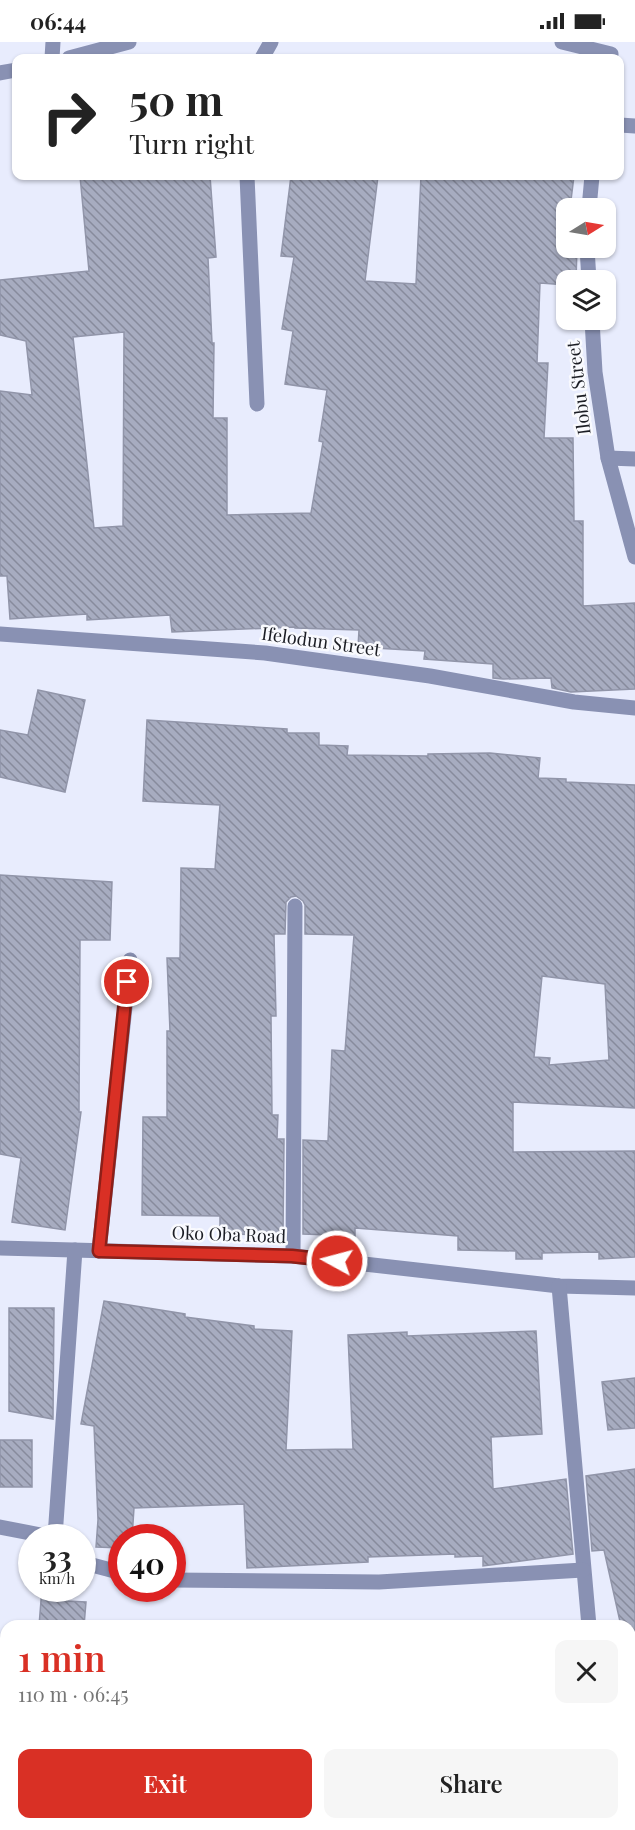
<!DOCTYPE html>
<meta charset="utf-8">
<style>
:root{--surface:#fff;--page:#f6f6f6;--text:#222;--muted:#767676;--accent:#d93025}
body{margin:0;font-family:"Playfair Display",serif;background:var(--page);color:var(--text);height:100vh;display:flex;flex-direction:column;font-size:22px;white-space:nowrap}
*{box-sizing:border-box;margin:0}
p{font-size:20px;color:var(--muted)}
.icon{flex:none;width:33px;height:33px;fill:none;stroke:currentColor;stroke-width:2;stroke-linecap:round;stroke-linejoin:round}
.map{position:relative;flex:1;overflow:hidden}
.sheet{position:absolute;left:0px;top:1578px;width:636px;height:210px;display:flex;flex-direction:column;background:var(--surface);border-radius:18px 18px 0 0;box-shadow:0 2px 4px #0004}
.sheet>*{flex:none}
.guide{position:absolute;left:12px;top:12px;width:612px;height:126px;border-radius:12px;box-shadow:0 2px 4px #0004;background:#fff;color:var(--text);overflow:hidden}
.needle{width:39px;rotate:79deg}
.tools{position:absolute;left:556px;top:156px;display:grid;gap:12px}
.tools a{display:grid;place-items:center;width:60px;height:60px;border-radius:12px;background:var(--surface);box-shadow:0 2px 4px #0004;font-size:30px}
.speed{position:absolute;left:18px;top:1482px;display:flex;gap:12px;font-size:30px;font-weight:700;text-align:center}
.speed>*{display:grid;place-content:center;width:78px;height:78px;border-radius:50%;background:var(--surface);box-shadow:0 2px 4px #0004;line-height:1}
.speed small{font-size:15px;font-weight:400}
.speed .limit{border:9px solid #d22;background:#fff;color:#111}
.pin{position:absolute;display:grid;place-items:center;width:51px;height:51px;color:#fff;margin:-26px;border:3px solid #fff;border-radius:50%;box-shadow:0 2px 6px #0007}
.me{position:absolute;width:66px;margin:-33px;rotate:277deg;stroke-linejoin:round;filter:drop-shadow(0 0 4px #0008)}
.turn{display:flex;align-items:center;gap:21px;height:126px;padding:0 18px;font-size:27px}
.turn .icon{width:78px;height:78px;stroke-width:2.5}
.turn b{display:block;font-size:42px;line-height:51px}
.round{display:grid;place-items:center;flex:none;width:63px;height:63px;border-radius:12px;background:var(--page)}
.overview{display:flex;align-items:center;justify-content:space-between;height:102px;padding:0 18px}
h1{font-size:36px;font-weight:600;line-height:45px;color:var(--accent)}
.action{display:flex;gap:12px;margin-top:auto;padding:12px 18px}
.action a{flex:1;height:69px;border-radius:12px;background:var(--accent);color:#fff;font-size:24px;font-weight:600;line-height:69px;text-align:center}
.action a+a{background:var(--page);color:var(--text)}
.status{display:flex;justify-content:space-between;align-items:center;height:42px;padding:0 30px;background:var(--surface);direction:ltr}
.status svg{height:16px;fill:currentColor}
.map>svg:first-child{display:block}
.building{fill:url(#building-back-hatch);stroke:#9195a9;stroke-width:1.5;fill-rule:evenodd}
.lines{fill:none;stroke-linecap:round;stroke-linejoin:round}
.minor{stroke:#8991b3;stroke-width:15}
.route-casing{stroke:#8d1f18;stroke-width:15}
.route{stroke:#d93025;stroke-width:10}
.labels{text-anchor:middle;stroke-width:5;stroke-linejoin:round;paint-order:stroke}
.street-label{font-size:18px;fill:#1b1d24;stroke:#f9fafe}
</style>
<div class="status"><b>06:44</b><svg viewBox="0 0 49 12"><path d="M0 12V9h3v3zM5 12V6h3v6zM10 12V3h3v9zM15 12V0h3v12zM26 1h20v11H26zM47 4h2v5h-2z"/></svg></div>
<div class="map">
<svg width="635" height="1788" viewBox="0 0 635 1788">
<defs>
<pattern id="building-back-hatch" width="6" height="6" patternUnits="userSpaceOnUse" patternTransform="scale(1.5)"><rect width="6" height="6" fill="#a7acc0"/><path d="M-1 5l2 2M0 0l6 6M5-1l2 2" fill="none" stroke="#878b9c"/></pattern>
</defs>
<rect width="100%" height="100%" fill="#e8ecfd"/>
<!-- building -->
<g class="building">
<path d="M 80,134 L 210,134 L 216,215 L 208,216 L 212,301 L 214,301 L 213,376 L 227,376 L 227,473 L 311,471 L 323,400 L 319,399 L 327,348 L 285,342 L 293,289 L 282,287 L 294,215 L 281,214 L 291,134 L 378,134 L 365,239 L 416,242 L 421,134 L 574,134 L 570,166 L 567,166 L 565,206 L 577,206 L 576,238 L 567,238 L 567,243 L 540,241 L 537,321 L 548,321 L 544,396 L 573,396 L 574,479 L 583,479 L 583,564 L 635,561 L 635,647 L 571,650 L 552,646 L 551,636 L 503,637 L 493,636 L 493,622 L 424,617 L 425,609 L 358,605 L 359,588 L 295,586 L 295,585 L 172,590 L 170,573 L 87,578 L 87,572 L 10,577 L 7,534 L 0,534 L 0,349 L 32,353 L 26,299 L 0,293 L 0,238 L 89,229 ZM 124,290 L 123,484 L 94,486 L 73,295 Z"/>
<path d="M 38,648 L 85,658 L 65,750 L 0,735 L 0,688 L 28,693 Z"/>
<path d="M 147,678 L 287,687 L 287,691 L 319,691 L 319,703 L 348,704 L 347,713 L 428,714 L 428,712 L 490,711 L 540,716 L 538,736 L 566,737 L 566,740 L 635,743 L 635,1066 L 513,1060 L 513,1110 L 635,1109 L 635,1215 L 599,1217 L 599,1210 L 542,1211 L 542,1217 L 516,1217 L 516,1209 L 458,1208 L 458,1194 L 355,1186 L 355,1194 L 303,1192 L 303,1098 L 328,1099 L 332,1008 L 345,1009 L 354,893 L 305,892 L 305,863 L 303,859 L 296,854 L 291,855 L 286,860 L 285,892 L 274,892 L 276,974 L 271,974 L 272,1073 L 278,1073 L 277,1097 L 284,1097 L 283,1193 L 220,1192 L 220,1174 L 142,1173 L 143,1075 L 167,1075 L 167,989 L 170,989 L 167,916 L 180,916 L 181,826 L 215,827 L 220,763 L 143,759 ZM 542,934 L 605,942 L 609,1018 L 549,1023 L 550,1016 L 534,1015 Z"/>
<path d="M 0,833 L 112,840 L 110,898 L 80,898 L 79,1070 L 81,1070 L 65,1188 L 12,1180 L 21,1116 L 0,1112 Z"/>
<path d="M 104,1259 L 185,1272 L 185,1275 L 254,1284 L 254,1287 L 292,1289 L 286,1408 L 353,1407 L 348,1293 L 407,1290 L 407,1294 L 536,1289 L 542,1392 L 491,1395 L 493,1447 L 566,1437 L 573,1512 L 483,1524 L 483,1514 L 455,1515 L 455,1512 L 368,1515 L 368,1520 L 247,1526 L 244,1462 L 134,1466 L 132,1496 L 122,1496 L 122,1506 L 96,1505 L 98,1478 L 94,1384 L 81,1382 Z"/>
<path d="M 9,1266 L 54,1266 L 53,1377 L 9,1369 Z"/>
<path d="M 635,1336 L 635,1386 L 608,1388 L 602,1340 Z"/>
<rect x="0" y="1398" width="32" height="47"/>
<path d="M 635,1427 L 635,1597 L 630,1597 L 630,1584 L 621,1584 L 604,1508 L 592,1509 L 586,1434 Z"/>
<path d="M 42,1546 L 67,1546 L 66,1559 L 86,1560 L 84,1584 L 39,1584 Z"/>
</g>
<g class="lines">
<!-- minor -->
<g class="minor">
<path d="M 562,0 L 611,12"/>
<path d="M 52,16 L 53,0"/>
<path d="M 69,16 L 129,0"/>
<path d="M 262,16 L 271,0"/>
<path d="M 0,31 L 16,28"/>
<path d="M 620,83 L 635,84"/>
<path d="M 247,134 L 257,362"/>
<path d="M 589,166 L 592,134"/>
<path d="M 587,206 L 589,238"/>
<path d="M 592,278 L 595,330 L 608,416 L 635,515"/>
<path d="M 608,416 L 635,417"/>
<path d="M 0,592 L 265,611 L 430,634 L 574,660 L 635,666"/>
<path d="M 0,1206 L 293,1214 L 559,1244 L 635,1246"/>
<path d="M 99,1209 L 130,918"/>
<path d="M 293,1214 L 295,864"/>
<path d="M 559,1244 L 589,1584"/>
<path d="M 0,1485 L 56,1496"/>
<path d="M 55,1495 L 75,1208"/>
<path d="M 82,1516 L 92,1523 L 122,1531"/>
<path d="M 172,1538 L 379,1540 L 583,1528"/>
<path d="M 0,1779 L 6,1777"/>
<path d="M 612,1782 L 613,1788"/>
</g>
</g>
<g class="lines">
<defs>
<path id="route" d="M 127,940 L 99,1209 L 292,1214 L 337,1219"/>
</defs>
<!-- route casing -->
<use href="#route" class="route-casing"/>
<!-- route -->
<use href="#route" class="route"/>
</g>
<g class="labels">
<!-- street labels -->
<g class="street-label">
<text transform="translate(579 346) rotate(-97)" y="6">Ilobu Street</text>
<text transform="translate(321 600) rotate(8)" y="6">Ifelodun Street</text>
<text transform="translate(229 1193) rotate(2)" y="6">Oko Oba Road</text>
</g>
</g>
</svg>
<div class="tools">
<a><svg class="needle" viewBox="-14 -14 28 28"><path d="M0-13l5 13h-10z" fill="#e53935"/><path d="M0 13l5-13h-10z" fill="#767676"/></svg></a>
<a><svg class="icon" aria-label="layers" viewBox="0 0 24 24"><path d="M12 4l9 5-9 5-9-5zM3 14l9 5 9-5"/></svg></a>
</div>
<div class="speed"><div>33<small>km/h</small></div><div class="limit">40</div></div>
<div class="pin" style="left:127px;top:940px;background:#d93025"><svg class="icon" aria-label="arrive" viewBox="0 0 24 24"><path d="M6 21V4h12l-3 4 3 4H6"/></svg></div>
<svg class="me" style="left:337px;top:1219px" viewBox="-20 -20 40 40"><circle r="17" fill="#d93025" stroke="#fff" stroke-width="3"/><path d="M0-11L8 9 0 5-8 9z" fill="#fff"/></svg>
<div class="guide">
<div class="turn"><svg class="icon" aria-label="right" viewBox="0 0 24 24"><path d="M7 20v-9h11M14 6l5 5-5 5"/></svg><div><b>50 m</b>Turn right</div></div>
</div>
<section class="sheet">
<div class="overview"><div><h1>1 min</h1><p>110 m · 06:45</p></div><a class="round"><svg class="icon" aria-label="close" viewBox="0 0 24 24"><path d="M6 6l12 12M18 6L6 18"/></svg></a></div>
<div class="action"><a>Exit</a><a>Share</a></div>
</section>
</div>
